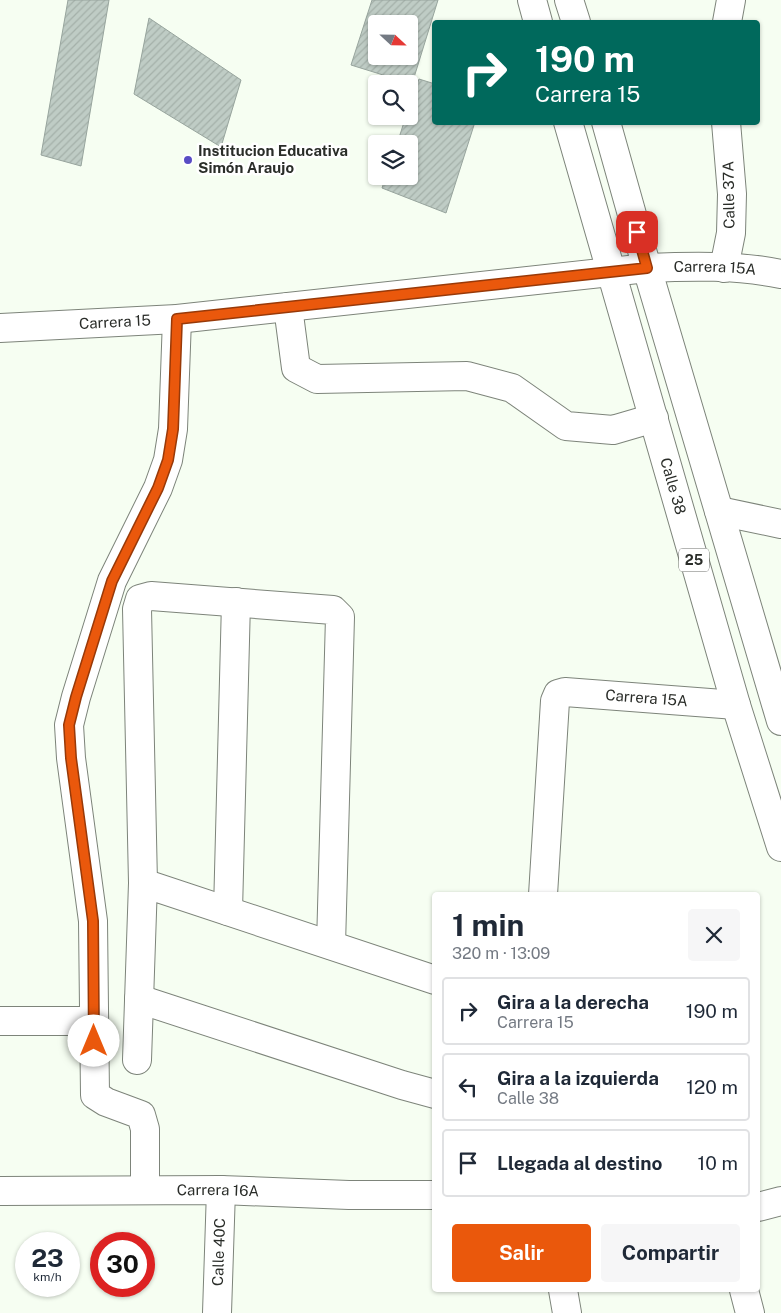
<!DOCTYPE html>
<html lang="es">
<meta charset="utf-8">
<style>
:root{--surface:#fff;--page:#f6f6f7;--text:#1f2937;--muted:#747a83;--line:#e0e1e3;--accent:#ea580c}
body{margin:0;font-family:"Public Sans",sans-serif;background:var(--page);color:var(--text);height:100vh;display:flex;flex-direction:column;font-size:19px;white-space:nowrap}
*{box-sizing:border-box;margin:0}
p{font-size:16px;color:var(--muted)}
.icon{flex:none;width:28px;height:28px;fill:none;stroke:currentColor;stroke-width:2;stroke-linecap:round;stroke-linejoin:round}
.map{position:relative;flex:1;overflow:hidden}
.panel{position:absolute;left:432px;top:892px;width:328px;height:400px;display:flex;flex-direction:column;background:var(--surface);border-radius:5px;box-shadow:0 1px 4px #0004}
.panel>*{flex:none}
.banner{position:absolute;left:432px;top:20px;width:328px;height:105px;border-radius:5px;box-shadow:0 1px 4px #0004;background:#00695c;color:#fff;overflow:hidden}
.needle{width:32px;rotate:112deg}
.controls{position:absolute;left:368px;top:15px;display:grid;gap:10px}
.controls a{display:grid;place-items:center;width:50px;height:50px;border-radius:5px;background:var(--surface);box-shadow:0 1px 4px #0004;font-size:25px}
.speed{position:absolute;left:15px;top:1232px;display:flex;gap:10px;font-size:25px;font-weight:700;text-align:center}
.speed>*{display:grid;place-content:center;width:65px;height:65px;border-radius:50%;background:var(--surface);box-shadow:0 1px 4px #0004;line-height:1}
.speed small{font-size:12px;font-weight:400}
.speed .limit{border:8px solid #d22;background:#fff;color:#111}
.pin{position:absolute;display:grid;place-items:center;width:42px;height:42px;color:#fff;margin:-21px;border-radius:10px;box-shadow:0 2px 8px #0006}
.me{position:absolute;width:55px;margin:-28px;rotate:0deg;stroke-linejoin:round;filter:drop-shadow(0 0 4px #0008)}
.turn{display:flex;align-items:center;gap:18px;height:105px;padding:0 20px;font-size:22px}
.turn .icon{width:65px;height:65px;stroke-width:2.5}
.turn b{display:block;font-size:35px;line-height:42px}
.round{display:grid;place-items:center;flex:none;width:52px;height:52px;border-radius:5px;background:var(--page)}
.overview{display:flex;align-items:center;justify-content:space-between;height:85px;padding:0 20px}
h1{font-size:30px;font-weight:700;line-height:38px}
.cta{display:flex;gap:10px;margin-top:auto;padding:10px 20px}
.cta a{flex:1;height:58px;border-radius:5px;background:var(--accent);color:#fff;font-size:20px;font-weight:700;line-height:58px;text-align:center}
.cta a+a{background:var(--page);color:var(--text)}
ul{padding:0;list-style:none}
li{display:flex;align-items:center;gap:15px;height:68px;margin:0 10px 8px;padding:0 10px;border:2px solid var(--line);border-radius:5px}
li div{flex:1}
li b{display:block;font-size:19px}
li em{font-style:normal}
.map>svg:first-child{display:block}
.building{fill:url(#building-hatch);stroke:#97a49d;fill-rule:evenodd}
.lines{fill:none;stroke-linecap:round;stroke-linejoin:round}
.minor-casing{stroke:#7d847a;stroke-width:30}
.highway-casing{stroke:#7d847a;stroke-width:30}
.minor{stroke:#fff;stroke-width:28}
.highway{stroke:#fff;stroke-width:28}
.route-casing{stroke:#983908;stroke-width:12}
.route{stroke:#ea580c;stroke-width:9}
.poi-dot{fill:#584cc4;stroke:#fff;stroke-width:2}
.labels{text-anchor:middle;stroke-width:5;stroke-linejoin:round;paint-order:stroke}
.shield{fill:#fff;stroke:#6a6c69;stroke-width:1}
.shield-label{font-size:14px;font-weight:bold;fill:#2a2d29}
.poi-label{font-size:15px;font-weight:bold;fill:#2a2d29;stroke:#fff;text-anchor:start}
.street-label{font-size:15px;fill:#2a2d29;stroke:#fff}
</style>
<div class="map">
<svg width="781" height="1313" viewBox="0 0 781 1313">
<defs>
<pattern id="building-hatch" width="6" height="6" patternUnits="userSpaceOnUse" patternTransform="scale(1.25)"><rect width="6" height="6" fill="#bfccc5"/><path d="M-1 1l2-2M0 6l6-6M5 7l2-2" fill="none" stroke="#a4b0a9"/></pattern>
</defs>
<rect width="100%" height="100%" fill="#f6fef2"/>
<!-- building -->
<g class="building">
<path d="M 68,0 L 109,0 L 81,166 L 41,155 Z"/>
<path d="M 372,0 L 438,0 L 412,84 L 351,65 ZM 376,24 L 409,24 L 409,56 L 376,56 Z"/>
<path d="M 149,18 L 241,80 L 221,147 L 134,94 Z"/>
<path d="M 419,79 L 435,84 L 435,122 L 475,122 L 446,213 L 382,188 L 386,176 L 409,176 L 409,144 L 397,144 L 406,116 L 409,116 L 409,108 Z"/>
</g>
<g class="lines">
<defs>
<g id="minor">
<path d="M 727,22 L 731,0"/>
<path d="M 724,268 L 731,233 L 732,194 L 726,122"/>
<path d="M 288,307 L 296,368 L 317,379 L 467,376 L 512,388 L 566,426 L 613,430 L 654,418"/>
<path id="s1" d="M 0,328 L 177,319 L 647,268 C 692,266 737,265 781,274"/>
<path d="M 719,511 L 781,524"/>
<path d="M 143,883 L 137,609 L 140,599 L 151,596 L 333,610 L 340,617 L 331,945"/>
<path id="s2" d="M 543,895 L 555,701 L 558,694 L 565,692 L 736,705"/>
<path d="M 228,911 L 236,602"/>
<path d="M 139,999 L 402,1085 L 435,1094"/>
<path d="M 0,1021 L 94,1021"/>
<path d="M 137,1060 L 143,883 L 435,980"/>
<path d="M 145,1190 L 145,1129 L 141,1115 L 106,1102 L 95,1095 L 93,921 L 71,758 L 69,725 L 76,697 L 112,581 L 158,488 L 168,460 L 173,429 L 177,319"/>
<path id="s3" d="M 0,1191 L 221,1190 L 349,1195 L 435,1195"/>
<path d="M 758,1207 L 781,1201"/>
<path d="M 563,1290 L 567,1313"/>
<path d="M 744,1290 L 750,1313"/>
<path id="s4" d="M 217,1313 L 221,1190"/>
</g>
<g id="highway">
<path d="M 532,0 L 538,22"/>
<path d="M 569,0 L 576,22"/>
<path id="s5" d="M 568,122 L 736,705 L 781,847"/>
<path d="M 606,122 L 647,268 L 781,721"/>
</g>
</defs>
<!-- minor casing -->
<use href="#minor" class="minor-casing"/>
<!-- highway casing -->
<use href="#highway" class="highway-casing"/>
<!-- minor -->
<use href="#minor" class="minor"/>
<!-- highway -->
<use href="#highway" class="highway"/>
</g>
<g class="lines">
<defs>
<path id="route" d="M 94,1041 L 93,921 L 71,758 L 69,725 L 76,697 L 112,581 L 158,488 L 168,460 L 173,429 L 177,319 L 647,268 L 637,232"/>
</defs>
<!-- route casing -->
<use href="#route" class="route-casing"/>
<!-- route -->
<use href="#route" class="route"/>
</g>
<!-- markers -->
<circle class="poi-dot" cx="188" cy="160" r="5"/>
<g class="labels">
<!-- shield labels -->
<rect class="shield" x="679" y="548.5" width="30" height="23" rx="4"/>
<g class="shield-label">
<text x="694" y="565">25</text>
</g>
<!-- poi labels -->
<g class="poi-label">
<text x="198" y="156">Institucion Educativa<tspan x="198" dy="17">Simón Araujo</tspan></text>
</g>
<!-- street labels -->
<g class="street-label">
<text transform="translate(729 195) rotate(-91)" y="5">Calle 37A</text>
<text dy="5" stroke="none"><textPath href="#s1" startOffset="718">Carrera 15A</textPath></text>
<text dy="5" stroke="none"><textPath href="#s1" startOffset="115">Carrera 15</textPath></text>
<text dy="5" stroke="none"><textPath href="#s5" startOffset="379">Calle 38</textPath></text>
<text dy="5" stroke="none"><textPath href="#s2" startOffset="291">Carrera 15A</textPath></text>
<text dy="5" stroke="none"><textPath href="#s3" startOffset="218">Carrera 16A</textPath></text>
<text dy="5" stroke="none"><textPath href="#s4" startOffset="61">Calle 40C</textPath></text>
</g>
</g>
</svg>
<div class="controls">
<a><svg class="needle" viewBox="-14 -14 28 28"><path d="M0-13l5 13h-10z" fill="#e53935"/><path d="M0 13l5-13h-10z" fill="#747a83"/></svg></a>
<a><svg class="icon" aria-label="search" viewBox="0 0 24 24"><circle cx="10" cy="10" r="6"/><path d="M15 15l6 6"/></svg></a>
<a><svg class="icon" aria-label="layers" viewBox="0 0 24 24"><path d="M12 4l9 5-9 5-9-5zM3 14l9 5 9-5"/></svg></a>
</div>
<div class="speed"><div>23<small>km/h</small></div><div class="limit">30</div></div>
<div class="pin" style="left:637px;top:232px;background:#d93025"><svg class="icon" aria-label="arrive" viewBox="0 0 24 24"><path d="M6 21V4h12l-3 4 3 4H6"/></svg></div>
<svg class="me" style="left:94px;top:1041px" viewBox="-20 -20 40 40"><circle r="19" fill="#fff"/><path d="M0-13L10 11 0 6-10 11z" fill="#ea580c"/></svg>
<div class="banner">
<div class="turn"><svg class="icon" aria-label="right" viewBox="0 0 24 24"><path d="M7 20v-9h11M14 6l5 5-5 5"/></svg><div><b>190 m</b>Carrera 15</div></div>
</div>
<section class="panel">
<div class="overview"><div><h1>1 min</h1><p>320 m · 13:09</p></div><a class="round"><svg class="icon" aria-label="close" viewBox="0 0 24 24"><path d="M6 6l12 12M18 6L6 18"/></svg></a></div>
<ul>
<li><svg class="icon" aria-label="right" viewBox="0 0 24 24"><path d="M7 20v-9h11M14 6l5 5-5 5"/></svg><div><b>Gira a la derecha</b><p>Carrera 15</p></div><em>190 m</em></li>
<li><svg class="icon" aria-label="left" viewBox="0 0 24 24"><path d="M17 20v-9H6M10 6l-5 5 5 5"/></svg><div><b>Gira a la izquierda</b><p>Calle 38</p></div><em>120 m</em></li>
<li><svg class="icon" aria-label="arrive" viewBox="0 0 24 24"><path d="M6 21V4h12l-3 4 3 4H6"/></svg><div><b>Llegada al destino</b></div><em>10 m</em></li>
</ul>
<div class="cta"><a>Salir</a><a>Compartir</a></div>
</section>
</div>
